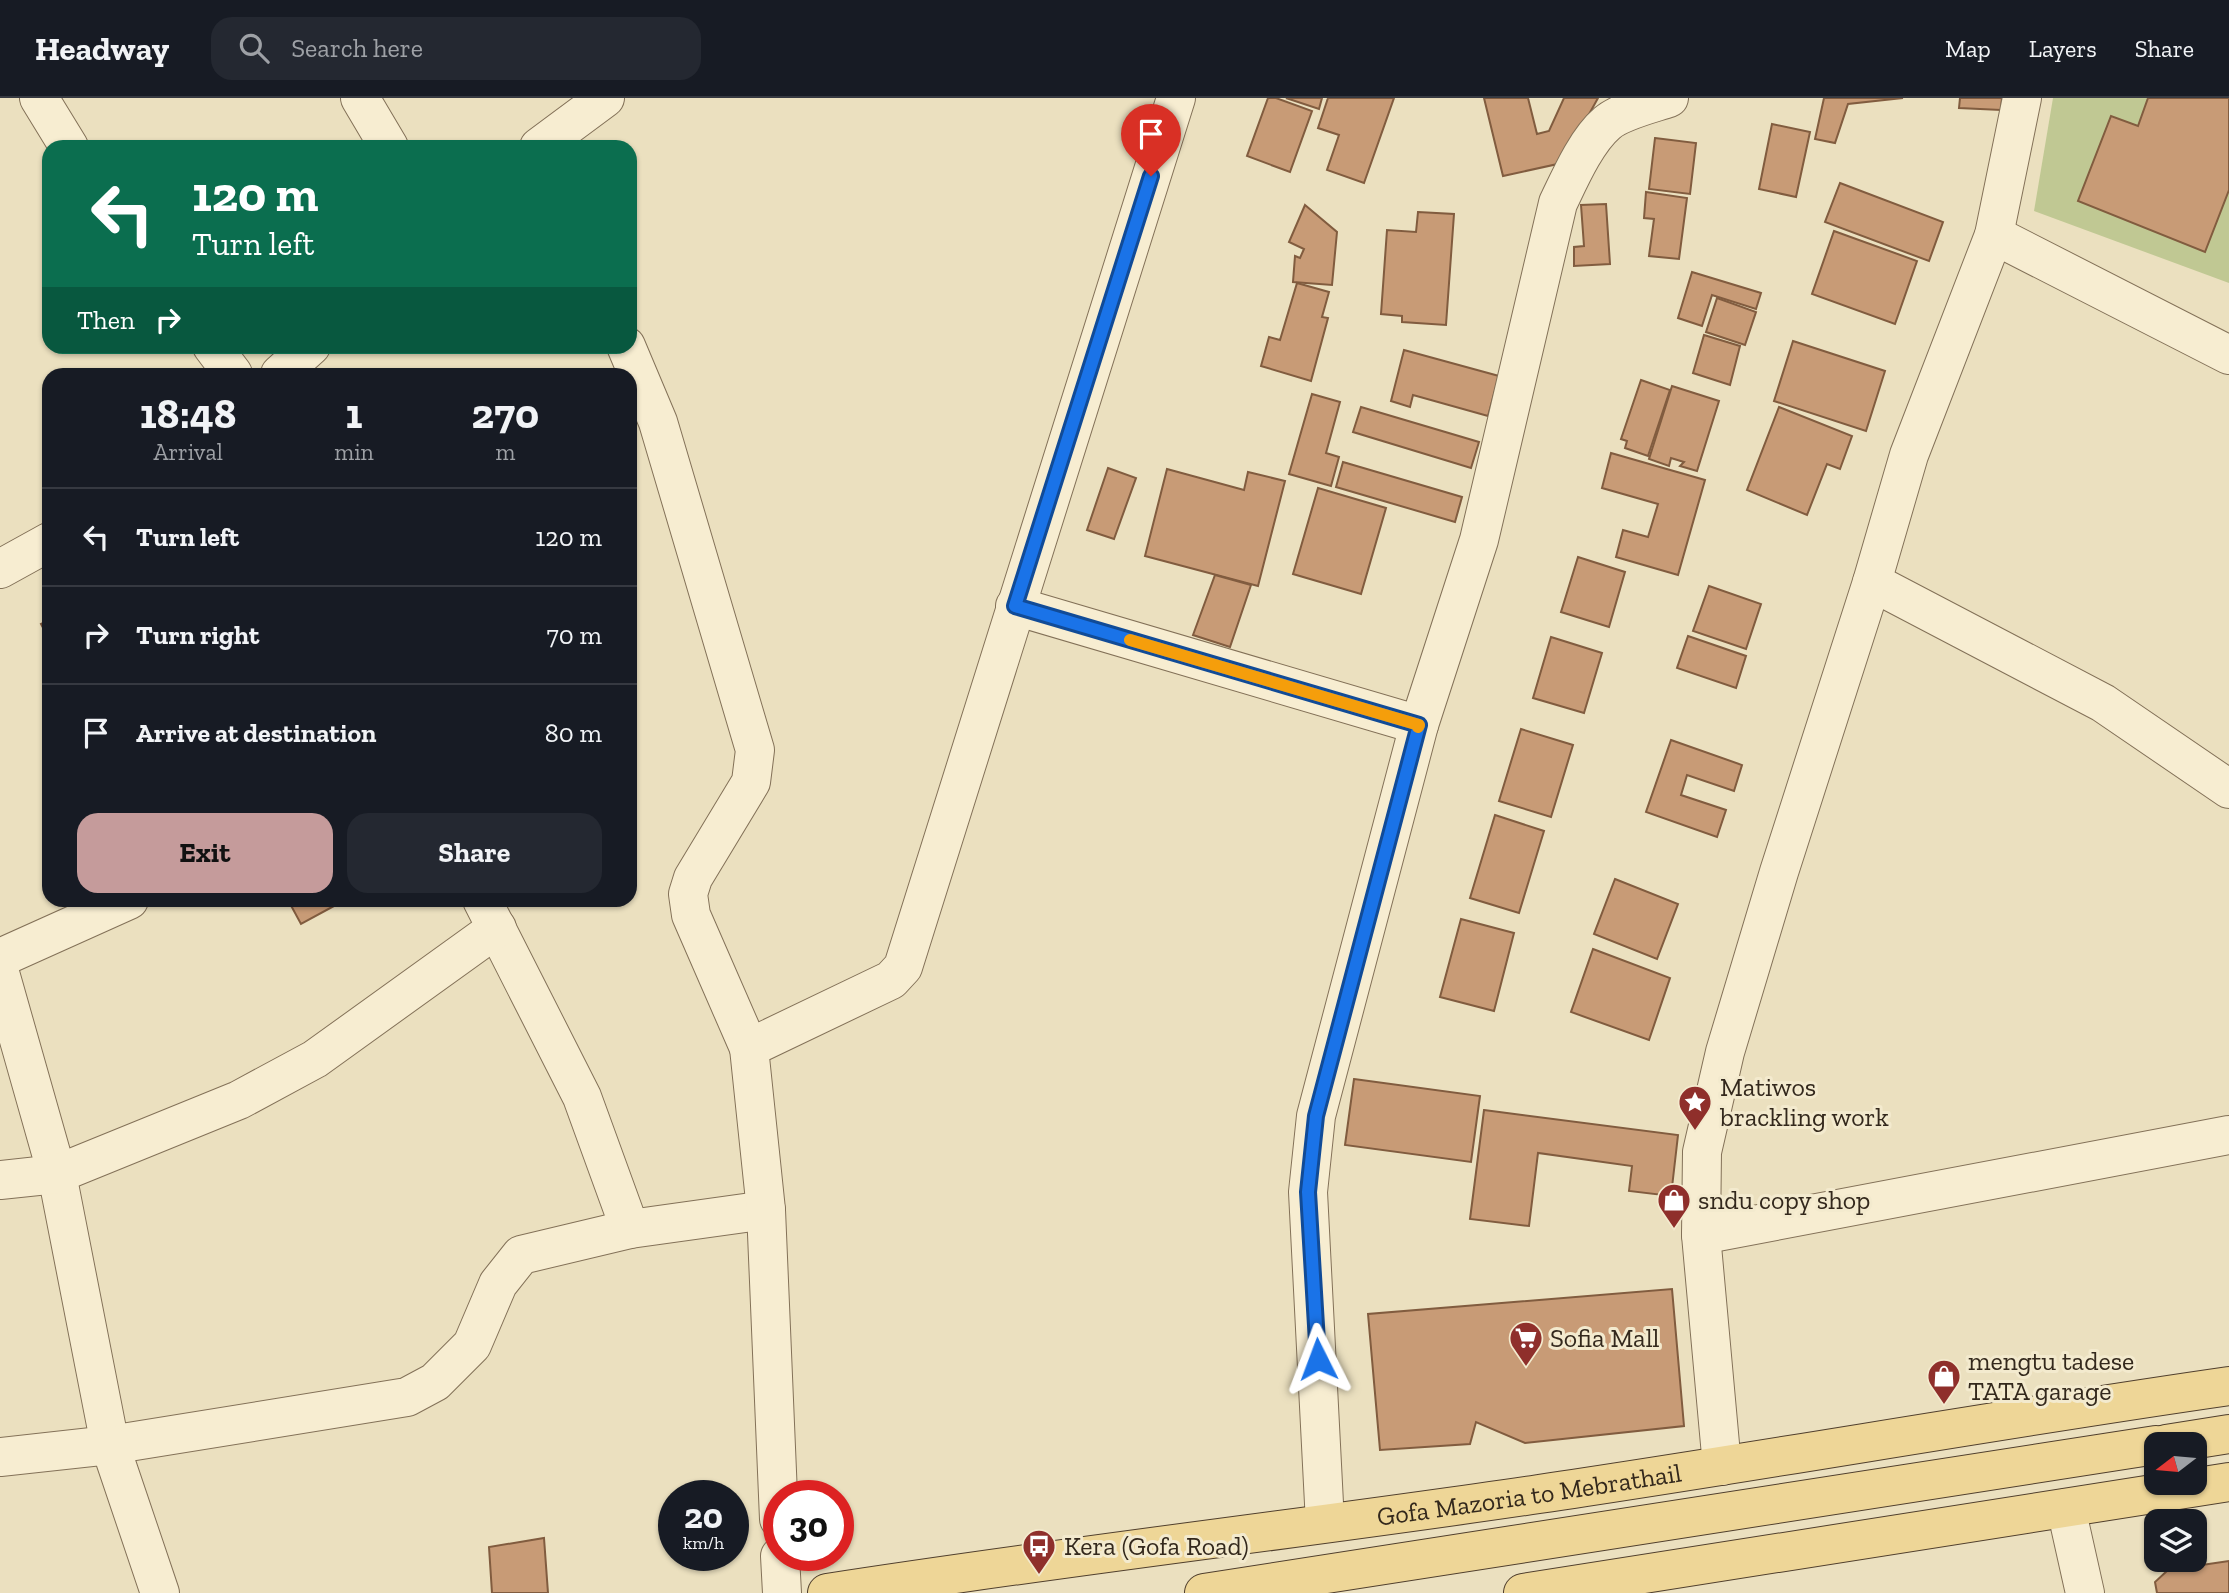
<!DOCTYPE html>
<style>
:root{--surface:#171b24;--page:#242831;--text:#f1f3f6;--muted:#9ea1a6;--line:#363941;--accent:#c59b9b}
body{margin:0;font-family:"Zilla Slab",serif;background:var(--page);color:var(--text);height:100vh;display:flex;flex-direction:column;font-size:26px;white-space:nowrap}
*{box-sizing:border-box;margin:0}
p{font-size:23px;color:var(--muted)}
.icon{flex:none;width:38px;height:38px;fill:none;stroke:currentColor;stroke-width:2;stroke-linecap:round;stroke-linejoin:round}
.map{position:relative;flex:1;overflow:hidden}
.sheet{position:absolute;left:42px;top:270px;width:595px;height:539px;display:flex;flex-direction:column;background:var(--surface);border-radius:21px;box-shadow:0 2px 5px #0004}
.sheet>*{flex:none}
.hud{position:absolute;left:42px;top:42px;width:595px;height:214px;border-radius:21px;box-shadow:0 2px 5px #0004;background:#0b6e4f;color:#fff;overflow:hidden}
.needle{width:46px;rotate:254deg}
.controls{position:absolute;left:2144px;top:1334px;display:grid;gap:14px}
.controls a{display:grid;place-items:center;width:63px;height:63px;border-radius:14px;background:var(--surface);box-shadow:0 2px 5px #0004;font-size:35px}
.speed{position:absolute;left:658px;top:1382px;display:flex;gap:14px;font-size:35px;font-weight:700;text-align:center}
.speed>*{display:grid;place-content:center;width:91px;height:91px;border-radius:50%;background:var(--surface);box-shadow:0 2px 5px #0004;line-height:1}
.speed small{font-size:18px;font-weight:400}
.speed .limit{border:10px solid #d22;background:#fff;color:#111}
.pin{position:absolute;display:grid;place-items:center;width:60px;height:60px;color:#fff;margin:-72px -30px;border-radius:50% 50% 50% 0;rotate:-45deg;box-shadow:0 0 7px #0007}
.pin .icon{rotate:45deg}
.me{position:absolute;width:77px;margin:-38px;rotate:357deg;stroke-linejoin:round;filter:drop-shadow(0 0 5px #0008)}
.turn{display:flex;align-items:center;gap:24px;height:147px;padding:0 35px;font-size:32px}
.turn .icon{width:91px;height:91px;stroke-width:2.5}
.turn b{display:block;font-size:49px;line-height:60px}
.then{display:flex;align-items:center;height:66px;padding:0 35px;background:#0003;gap:14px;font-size:26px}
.eta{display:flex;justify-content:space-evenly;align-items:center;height:119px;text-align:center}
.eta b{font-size:42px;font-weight:700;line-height:49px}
.button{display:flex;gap:14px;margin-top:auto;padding:14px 35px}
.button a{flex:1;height:80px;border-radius:21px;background:var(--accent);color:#111;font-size:28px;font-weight:700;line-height:80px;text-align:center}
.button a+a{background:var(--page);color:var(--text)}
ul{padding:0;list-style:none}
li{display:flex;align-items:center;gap:21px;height:98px;padding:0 35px;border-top:2px solid var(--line)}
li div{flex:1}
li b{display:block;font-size:26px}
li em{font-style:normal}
header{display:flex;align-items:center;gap:42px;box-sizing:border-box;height:98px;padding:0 35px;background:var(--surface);border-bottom:2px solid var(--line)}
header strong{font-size:33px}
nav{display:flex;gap:38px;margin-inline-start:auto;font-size:24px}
.search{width:490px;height:63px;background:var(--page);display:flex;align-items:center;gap:18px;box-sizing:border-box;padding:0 24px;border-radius:21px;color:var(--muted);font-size:26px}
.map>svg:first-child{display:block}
.green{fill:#c0c893}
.building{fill:#c89b76;stroke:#815c3f;stroke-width:2}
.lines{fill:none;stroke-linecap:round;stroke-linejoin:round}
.street-casing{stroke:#837158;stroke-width:40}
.primary-casing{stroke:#503f2d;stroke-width:40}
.street{stroke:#f7edd1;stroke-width:38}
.primary{stroke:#eed697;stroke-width:38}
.route-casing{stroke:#114b97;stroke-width:18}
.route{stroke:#1a73e8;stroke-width:12}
.slow{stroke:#f59e0b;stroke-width:12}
.labels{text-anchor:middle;stroke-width:6;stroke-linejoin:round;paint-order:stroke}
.poi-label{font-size:26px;fill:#33281c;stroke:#f3eace;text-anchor:start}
.street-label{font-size:26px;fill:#33281c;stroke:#f3eace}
</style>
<header>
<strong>Headway</strong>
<div class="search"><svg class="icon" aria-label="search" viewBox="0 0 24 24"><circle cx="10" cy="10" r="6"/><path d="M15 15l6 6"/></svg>Search here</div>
<nav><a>Map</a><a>Layers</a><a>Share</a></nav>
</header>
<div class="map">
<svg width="2229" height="1495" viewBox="0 0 2229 1495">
<rect width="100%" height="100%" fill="#ebe0bf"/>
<!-- green -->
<path class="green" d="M 2053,0 L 2229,0 L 2229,185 L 2034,113 Z"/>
<!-- building -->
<g class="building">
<path d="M 1268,0 L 1276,0 L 1312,13 L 1290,74 L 1247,58 Z"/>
<path d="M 1286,0 L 1322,0 L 1319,11 Z"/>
<path d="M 1328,0 L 1394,0 L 1364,85 L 1327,72 L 1339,37 L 1318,30 Z"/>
<path d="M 1484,0 L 1528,0 L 1537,36 L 1549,33 L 1564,0 L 1598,0 L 1562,65 L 1503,78 Z"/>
<path d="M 1824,0 L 1903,0 L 1848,6 L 1835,45 L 1815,41 Z"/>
<path d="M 1960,0 L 2002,0 L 2001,12 L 1959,10 Z"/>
<path d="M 2148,0 L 2229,0 L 2229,92 L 2205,154 L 2078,103 L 2111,18 L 2138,28 Z"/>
<path d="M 1772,26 L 1810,34 L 1796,99 L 1759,91 Z"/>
<path d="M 1655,40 L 1696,45 L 1690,96 L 1649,91 Z"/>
<path d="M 1840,85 L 1943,124 L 1929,163 L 1825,124 Z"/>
<path d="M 1646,94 L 1687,100 L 1679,161 L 1649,158 L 1654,121 L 1644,120 Z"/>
<path d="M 1606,106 L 1610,166 L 1574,168 L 1574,149 L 1584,148 L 1581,107 Z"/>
<path d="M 1305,107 L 1337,134 L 1332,187 L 1293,184 L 1295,158 L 1300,160 L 1304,151 L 1289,144 Z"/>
<path d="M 1418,114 L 1454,116 L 1446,227 L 1402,224 L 1402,218 L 1381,216 L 1387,132 L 1416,134 Z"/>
<path d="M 1834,133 L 1917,163 L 1895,226 L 1812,196 Z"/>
<path d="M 1692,174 L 1761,195 L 1756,211 L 1712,197 L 1702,228 L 1678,220 Z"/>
<path d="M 1297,185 L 1329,194 L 1322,219 L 1328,220 L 1311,283 L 1261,268 L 1269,239 L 1280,242 Z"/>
<path d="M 1717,200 L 1756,214 L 1745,247 L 1706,234 Z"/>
<path d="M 1704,237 L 1740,248 L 1730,287 L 1693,275 Z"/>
<path d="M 1793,243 L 1885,273 L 1866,333 L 1774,303 Z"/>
<path d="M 1404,252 L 1499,278 L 1488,318 L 1413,297 L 1410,309 L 1391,303 Z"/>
<path d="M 1641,282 L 1670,292 L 1648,358 L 1625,350 L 1627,343 L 1621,341 Z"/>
<path d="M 1672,288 L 1719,303 L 1697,373 L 1680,368 L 1684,364 L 1671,360 L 1669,368 L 1649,361 Z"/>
<path d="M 1312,296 L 1340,304 L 1326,355 L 1339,359 L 1331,388 L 1289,376 Z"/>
<path d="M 1361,309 L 1479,344 L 1471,370 L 1353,334 Z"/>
<path d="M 1779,309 L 1852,338 L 1840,371 L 1827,366 L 1807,417 L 1747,392 Z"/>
<path d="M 1611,355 L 1705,382 L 1678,477 L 1616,459 L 1623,432 L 1648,439 L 1658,406 L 1602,390 Z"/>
<path d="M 1343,364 L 1462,399 L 1455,424 L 1336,389 Z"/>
<path d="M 1108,370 L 1136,380 L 1114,441 L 1087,432 Z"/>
<path d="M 1167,371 L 1244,392 L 1248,374 L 1285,383 L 1258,488 L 1145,458 Z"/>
<path d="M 1318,390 L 1386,410 L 1361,496 L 1293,476 Z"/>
<path d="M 1578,459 L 1625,474 L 1609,529 L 1561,514 Z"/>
<path d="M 1215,477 L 1251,487 L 1230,549 L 1193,537 Z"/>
<path d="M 1709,488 L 1761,506 L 1746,551 L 1693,533 Z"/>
<path d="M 49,522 L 49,541 L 41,526 Z"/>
<path d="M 1688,538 L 1746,558 L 1736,590 L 1677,570 Z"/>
<path d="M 1551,539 L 1602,555 L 1584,615 L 1533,600 Z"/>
<path d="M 1521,631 L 1573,647 L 1551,719 L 1499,703 Z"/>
<path d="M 1671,642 L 1742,667 L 1734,693 L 1687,677 L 1681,697 L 1726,712 L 1717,739 L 1646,714 Z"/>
<path d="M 1495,717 L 1544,733 L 1519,815 L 1470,800 Z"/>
<path d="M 1615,781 L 1678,806 L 1657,861 L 1594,836 Z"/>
<path d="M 288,802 L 345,802 L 301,826 Z"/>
<path d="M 1461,821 L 1514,835 L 1494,913 L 1440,899 Z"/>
<path d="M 1593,851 L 1670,880 L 1649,942 L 1571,914 Z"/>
<path d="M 1354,981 L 1480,998 L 1471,1064 L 1345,1047 Z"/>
<path d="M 1484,1012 L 1678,1037 L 1671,1098 L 1629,1093 L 1632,1068 L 1538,1055 L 1529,1128 L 1470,1121 Z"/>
<path d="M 1672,1191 L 1684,1328 L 1525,1345 L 1476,1324 L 1470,1346 L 1380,1352 L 1368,1216 Z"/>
<path d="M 544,1440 L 548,1495 L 492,1495 L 489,1449 Z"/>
<path d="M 2229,1463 L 2229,1495 L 2157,1495 L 2155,1484 L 2168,1472 Z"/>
</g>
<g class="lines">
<defs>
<g id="street">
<path d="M 39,0 L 69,49"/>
<path d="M 360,0 L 389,49"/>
<path d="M 539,49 L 605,0"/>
<path d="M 1994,137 L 2229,257"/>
<path d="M 212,248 L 233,276"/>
<path d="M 626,248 L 658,324 L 755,652 L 751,684 L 693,780 L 688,796 L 691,817 L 749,950"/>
<path d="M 280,276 L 311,248"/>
<path d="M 0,471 L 49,444"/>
<path d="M 1872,484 L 2103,605 L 2229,691"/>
<path d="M 1015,508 L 1419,627"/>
<path d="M 0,860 L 129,802"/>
<path d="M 0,875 L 57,1076 L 110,1347 L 407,1299 L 435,1284 L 472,1247 L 498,1186 L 521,1157 L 630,1131 L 582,999 L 482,802"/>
<path d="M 0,1082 L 57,1076 L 239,1002 L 315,961 L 497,830"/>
<path d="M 630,1131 L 766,1112"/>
<path d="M 1701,1137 L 2229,1037"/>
<path d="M 0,1359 L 110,1347 L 160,1495"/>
<path d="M 1722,1368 L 1701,1137 L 1702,1054 L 1725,954 L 1779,774 L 1872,484 L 1909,357 L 1994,137 L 2022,0"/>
<path d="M 2066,1410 L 2085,1495"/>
<path d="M 779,1421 L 766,1112 L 749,950 L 891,882 L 903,869 L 1176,0"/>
<path d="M 1325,1425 L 1308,1094 L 1316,1018 L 1419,627 L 1479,442 L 1558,105 C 1570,80 1586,43 1607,25 C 1621,13 1651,6 1669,0"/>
<path d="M 780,1458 L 782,1495"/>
</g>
<g id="primary">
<path d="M 2166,1346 L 2229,1336"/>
<path id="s1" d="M 827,1495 C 1064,1458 1302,1431 1539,1396 C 1770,1362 1999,1321 2229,1288"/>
<path d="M 1204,1495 L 2156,1347"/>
<path d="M 1523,1495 L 2229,1384"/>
</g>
</defs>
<!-- street casing -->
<use href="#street" class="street-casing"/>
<!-- primary casing -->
<use href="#primary" class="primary-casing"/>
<!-- street -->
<use href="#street" class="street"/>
<!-- primary -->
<use href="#primary" class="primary"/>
</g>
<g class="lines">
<defs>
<path id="route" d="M 1151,78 L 1015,508 L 1419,627 L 1316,1018 L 1308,1094 L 1318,1261"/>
</defs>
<!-- route casing -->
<use href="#route" class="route-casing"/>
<!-- route -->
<use href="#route" class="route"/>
<!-- slow -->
<path class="slow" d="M 1130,542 L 1419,627 L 1418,629"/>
</g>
<!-- icons -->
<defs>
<symbol id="sight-pin" viewBox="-11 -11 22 30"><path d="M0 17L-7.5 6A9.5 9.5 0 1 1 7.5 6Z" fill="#8f2f2b" stroke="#f3eace"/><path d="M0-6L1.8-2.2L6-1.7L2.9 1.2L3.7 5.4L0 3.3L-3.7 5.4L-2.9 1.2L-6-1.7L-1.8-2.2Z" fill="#fff"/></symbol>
<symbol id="shop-pin" viewBox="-11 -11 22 30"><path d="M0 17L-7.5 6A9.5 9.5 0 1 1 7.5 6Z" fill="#8f2f2b" stroke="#f3eace"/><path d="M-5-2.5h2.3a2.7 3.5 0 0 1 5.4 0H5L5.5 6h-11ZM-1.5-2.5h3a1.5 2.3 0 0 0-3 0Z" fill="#fff"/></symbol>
<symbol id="supermarket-pin" viewBox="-11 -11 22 30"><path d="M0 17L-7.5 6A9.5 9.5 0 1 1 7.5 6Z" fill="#8f2f2b" stroke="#f3eace"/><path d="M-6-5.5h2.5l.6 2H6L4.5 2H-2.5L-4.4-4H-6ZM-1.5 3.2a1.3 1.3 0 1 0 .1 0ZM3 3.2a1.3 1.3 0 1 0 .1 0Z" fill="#fff"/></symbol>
<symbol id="bus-pin" viewBox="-11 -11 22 30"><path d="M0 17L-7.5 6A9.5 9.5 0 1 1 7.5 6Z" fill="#8f2f2b" stroke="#f3eace"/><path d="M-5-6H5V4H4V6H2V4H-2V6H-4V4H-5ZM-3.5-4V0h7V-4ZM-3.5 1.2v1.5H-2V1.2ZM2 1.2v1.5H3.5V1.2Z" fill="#fff"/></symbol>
</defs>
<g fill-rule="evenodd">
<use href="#sight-pin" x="1676" y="985" width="38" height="52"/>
<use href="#shop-pin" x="1655" y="1083" width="38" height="52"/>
<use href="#supermarket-pin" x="1507" y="1221" width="38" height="52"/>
<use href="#shop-pin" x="1925" y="1259" width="38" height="52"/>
<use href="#bus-pin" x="1020" y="1429" width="38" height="52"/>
</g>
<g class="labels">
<!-- poi labels -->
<g class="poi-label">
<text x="1720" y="998">Matiwos<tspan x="1720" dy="30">brackling work</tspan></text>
<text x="1698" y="1111">sndu copy shop</text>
<text x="1550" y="1249">Sofia Mall</text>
<text x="1968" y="1272">mengtu tadese<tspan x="1968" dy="30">TATA garage</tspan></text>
<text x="1064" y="1457">Kera (Gofa Road)</text>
</g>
<!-- street labels -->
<g class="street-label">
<text dy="9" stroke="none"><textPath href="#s1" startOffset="709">Gofa Mazoria to Mebrathail</textPath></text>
</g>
</g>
</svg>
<div class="controls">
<a><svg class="needle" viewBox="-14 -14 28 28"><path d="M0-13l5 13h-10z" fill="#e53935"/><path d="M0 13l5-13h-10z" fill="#9ea1a6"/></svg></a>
<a><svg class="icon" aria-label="layers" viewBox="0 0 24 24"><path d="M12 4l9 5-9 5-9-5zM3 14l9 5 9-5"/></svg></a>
</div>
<div class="speed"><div>20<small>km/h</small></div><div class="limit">30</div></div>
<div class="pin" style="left:1151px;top:78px;background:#d93025"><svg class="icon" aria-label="arrive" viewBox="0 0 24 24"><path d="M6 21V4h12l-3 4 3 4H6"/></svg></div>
<svg class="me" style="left:1318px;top:1261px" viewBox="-20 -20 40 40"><path d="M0-17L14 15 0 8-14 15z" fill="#1a73e8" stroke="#fff" stroke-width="4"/></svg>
<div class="hud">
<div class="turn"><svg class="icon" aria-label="left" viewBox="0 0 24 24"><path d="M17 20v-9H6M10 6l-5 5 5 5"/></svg><div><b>120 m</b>Turn left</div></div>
<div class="then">Then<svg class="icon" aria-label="right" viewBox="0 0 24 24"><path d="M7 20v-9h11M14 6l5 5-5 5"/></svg></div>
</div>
<section class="sheet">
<div class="eta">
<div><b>18:48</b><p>Arrival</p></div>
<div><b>1</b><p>min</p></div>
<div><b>270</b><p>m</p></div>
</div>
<ul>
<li><svg class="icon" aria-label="left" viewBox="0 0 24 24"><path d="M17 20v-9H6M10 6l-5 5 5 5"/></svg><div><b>Turn left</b></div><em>120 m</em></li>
<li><svg class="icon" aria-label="right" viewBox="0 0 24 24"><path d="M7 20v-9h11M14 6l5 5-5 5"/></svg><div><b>Turn right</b></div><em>70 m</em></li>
<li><svg class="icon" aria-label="arrive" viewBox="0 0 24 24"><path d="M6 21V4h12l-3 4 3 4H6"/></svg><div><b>Arrive at destination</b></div><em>80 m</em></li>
</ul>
<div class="button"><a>Exit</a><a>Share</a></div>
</section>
</div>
